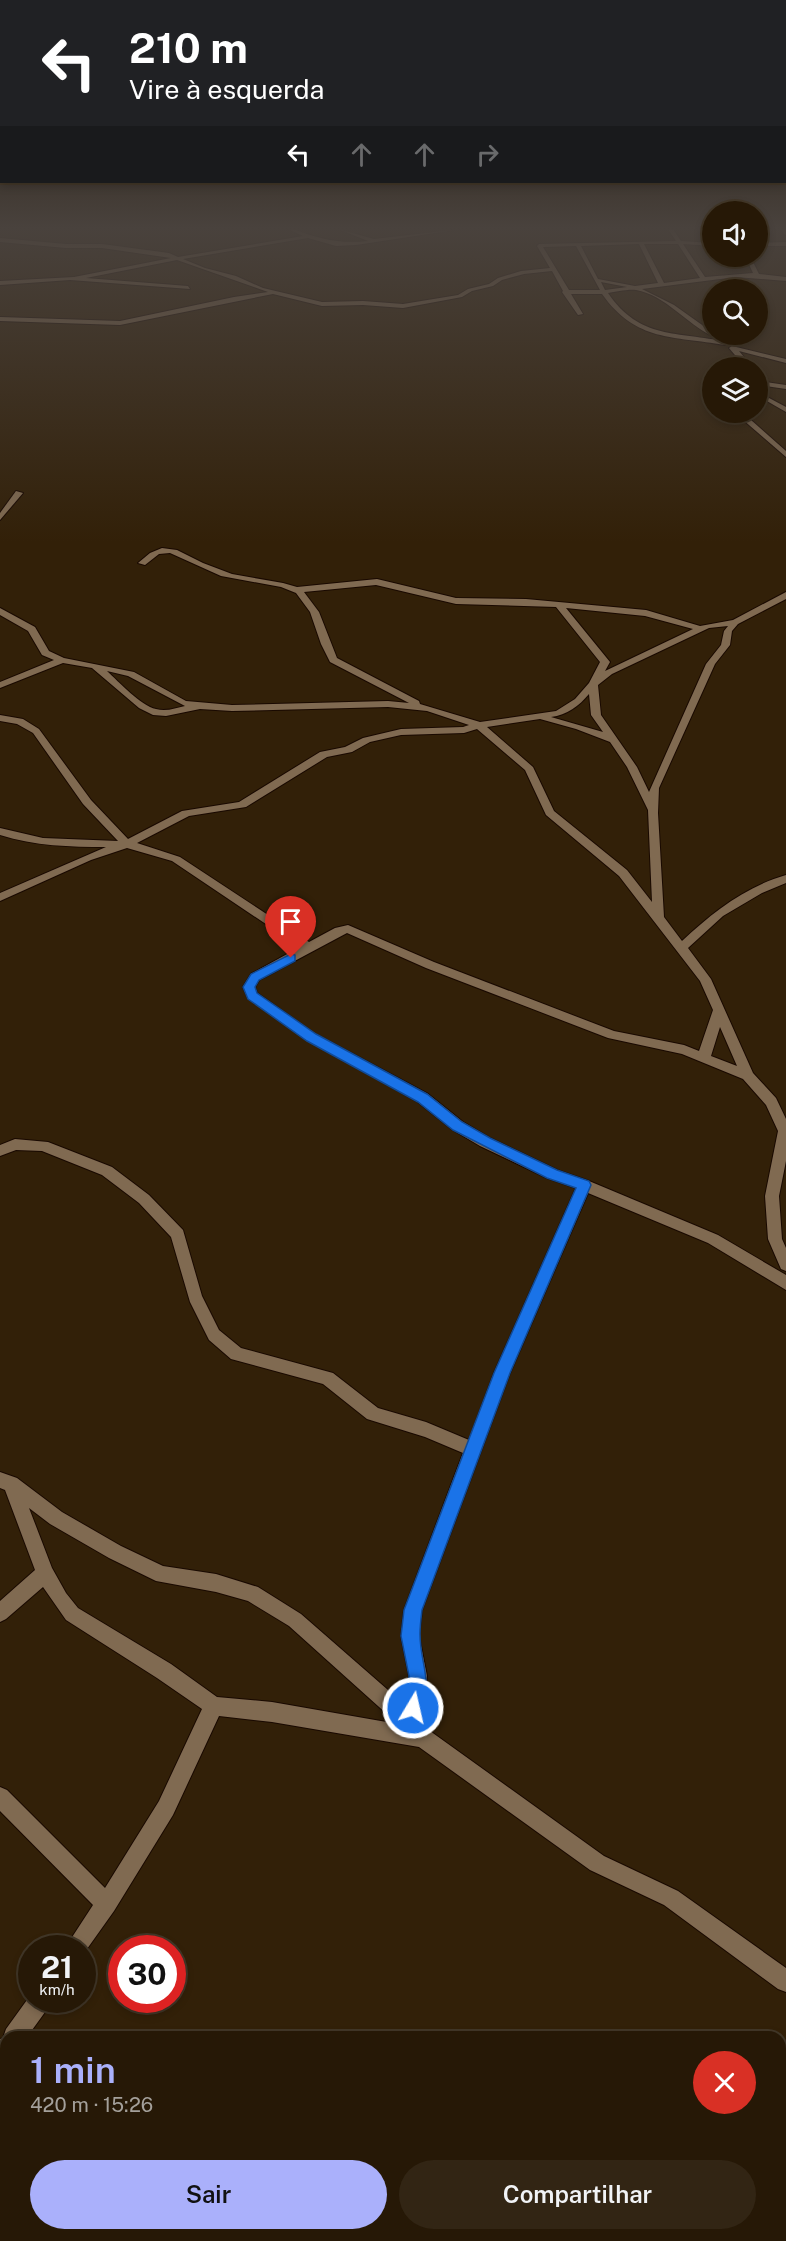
<!DOCTYPE html>
<html lang="pt">
<meta charset="utf-8">
<style>
:root{--surface:#261806;--page:#322514;--text:#f1f3f6;--muted:#a4a09b;--line:#423728;--accent:#aab0fb}
body{margin:0;font-family:"Public Sans",sans-serif;background:var(--page);color:var(--text);height:100vh;display:flex;flex-direction:column;font-size:22px;white-space:nowrap}
*{box-sizing:border-box;margin:0}
p{font-size:20px;color:var(--muted)}
.icon{flex:none;width:33px;height:33px;fill:none;stroke:currentColor;stroke-width:2;stroke-linecap:round;stroke-linejoin:round}
.map{position:relative;flex:1;overflow:hidden}
.details{position:absolute;left:0px;top:2031px;width:786px;height:210px;display:flex;flex-direction:column;background:var(--surface);border-radius:18px 18px 0 0;box-shadow:0 3px 9px #0003,0 0 0 2px var(--line)}
.details>*{flex:none}
.guide{position:absolute;left:0px;top:0px;width:786px;height:183px;box-shadow:0 3px 9px #0003,0 0 0 2px var(--line);background:#202124;color:#fff;overflow:hidden}
.tools{position:absolute;left:702px;top:201px;display:grid;gap:12px}
.tools a{display:grid;place-items:center;width:66px;height:66px;border-radius:50%;background:var(--surface);box-shadow:0 3px 9px #0003,0 0 0 2px var(--line);font-size:30px}
.speed{position:absolute;left:18px;top:1935px;display:flex;gap:12px;font-size:30px;font-weight:700;text-align:center}
.speed>*{display:grid;place-content:center;width:78px;height:78px;border-radius:50%;background:var(--surface);box-shadow:0 3px 9px #0003,0 0 0 2px var(--line);line-height:1}
.speed small{font-size:15px;font-weight:400}
.speed .limit{border:9px solid #d22;background:#fff;color:#111}
.pin{position:absolute;display:grid;place-items:center;width:51px;height:51px;color:#fff;margin:-62px -26px;border-radius:50% 50% 50% 0;rotate:-45deg;box-shadow:0 0 6px #0007}
.pin .icon{rotate:45deg}
.me{position:absolute;width:66px;margin:-33px;rotate:9deg;stroke-linejoin:round;filter:drop-shadow(0 0 4px #0008)}
.turn{display:flex;align-items:center;gap:21px;height:126px;padding:0 30px;font-size:27px}
.turn .icon{width:78px;height:78px;stroke-width:2.5}
.turn b{display:block;font-size:42px;line-height:51px}
.lanes{display:flex;align-items:center;height:57px;padding:0 30px;background:#0003;justify-content:center;gap:30px;direction:ltr}
.lanes .off{opacity:.35}
.round{display:grid;place-items:center;flex:none;width:63px;height:63px;border-radius:32px;background:var(--page)}
.overview{display:flex;align-items:center;justify-content:space-between;height:102px;padding:0 30px}
h1{font-size:36px;font-weight:600;line-height:45px;color:var(--accent)}
.cta{display:flex;gap:12px;margin-top:auto;padding:12px 30px}
.cta a{flex:1;height:69px;border-radius:36px;background:var(--accent);color:#111;font-size:24px;font-weight:600;line-height:69px;text-align:center}
.cta a+a{background:var(--page);color:var(--text)}
.map>svg:first-child{display:block}
.lines{fill:none;stroke-linecap:round;stroke-linejoin:round}
.street-casing{stroke:#190900;stroke-width:2}
.street{fill:#806a51;fill-rule:evenodd}
.route{fill:#1a73e8;stroke:#114b97;stroke-width:1.5}
</style>
<div class="map">
<svg width="786" height="2241" viewBox="0 0 786 2241">
<rect width="100%" height="100%" fill="#322008"/>
<g class="lines">
<defs>
<g id="street">
<path d="M 288,229 L 293,229 C 319,239 340,244 368,241 L 338,229 L 374,239 L 461,229 L 356,245 L 336,246 L 308,238 L 183,259 L 205,268 L 236,276 L 263,288 L 322,302 L 363,301 L 403,304 L 458,295 L 468,289 L 489,284 L 498,278 L 521,271 L 550,268 L 537,246 L 539,244 L 676,241 L 668,229 L 673,229 L 681,241 L 712,243 L 712,246 L 683,244 L 705,277 L 753,273 L 745,256 L 750,256 L 759,274 L 786,277 L 786,281 L 736,277 L 642,289 L 674,305 L 712,332 L 712,334 L 715,334 L 712,336 C 687,324 665,295 636,290 C 627,289 616,292 608,293 C 640,340 677,331 727,342 L 725,345 C 673,336 636,342 602,294 L 571,294 L 583,314 L 578,315 L 562,292 L 563,291 L 552,271 L 524,274 L 502,280 L 493,286 L 472,291 L 462,297 L 403,308 L 363,305 L 322,306 L 273,294 L 120,325 L 0,321 L 0,317 L 120,321 L 234,297 L 268,292 L 177,260 L 86,278 L 188,286 L 190,289 L 70,280 L 0,285 L 0,281 L 74,277 L 171,258 L 102,248 L 66,248 L 0,242 L 0,238 L 66,244 L 102,244 L 169,253 L 178,257 L 303,236 ZM 639,244 L 658,283 L 635,286 L 598,279 L 581,246 ZM 644,244 L 678,244 L 700,278 L 664,283 ZM 576,246 L 600,290 L 569,290 L 543,247 ZM 601,282 L 627,287 L 605,290 Z"/>
<path d="M 781,229 L 786,229 L 786,235 L 784,234 Z"/>
<path d="M 786,242 L 786,246 L 758,246 L 758,243 Z"/>
<path d="M 732,346 L 786,359 L 786,363 L 739,351 L 753,368 L 746,368 L 729,348 Z"/>
<path d="M 758,381 L 786,385 L 786,389 L 758,385 Z"/>
<path d="M 758,392 L 786,407 L 786,412 L 758,396 Z"/>
<path d="M 734,412 L 742,412 L 786,451 L 786,457 Z"/>
<path d="M 16,491 L 23,493 L 0,520 L 0,513 Z"/>
<path d="M 162,548 L 177,550 L 203,563 L 232,574 L 283,583 L 297,587 L 377,579 L 456,598 L 526,599 L 646,610 L 700,626 L 733,620 L 786,592 L 786,599 L 738,624 L 732,631 L 730,645 L 715,664 L 659,788 L 658,813 L 664,917 L 682,941 C 713,912 745,887 786,875 L 786,883 L 762,893 L 723,916 L 688,948 L 711,979 L 753,1073 L 776,1098 L 786,1119 L 786,1161 L 779,1196 L 782,1239 L 786,1248 L 786,1271 L 781,1269 L 768,1239 L 765,1196 L 778,1131 L 766,1105 L 743,1079 L 682,1054 L 608,1038 L 426,968 L 347,933 L 259,980 L 255,987 L 257,993 L 315,1034 L 428,1094 L 463,1122 L 490,1138 L 557,1170 L 589,1181 L 718,1235 L 786,1275 L 786,1290 L 708,1243 L 588,1193 L 510,1373 L 422,1610 L 419,1636 L 427,1676 L 421,1720 L 430,1731 L 604,1856 L 678,1891 L 786,1968 L 786,1992 L 778,1989 L 664,1905 L 590,1870 L 419,1747 L 272,1722 L 219,1716 L 173,1815 L 114,1911 L 82,1956 L 82,1948 L 65,1948 L 93,1905 L 0,1811 L 0,1787 L 7,1790 L 105,1888 L 159,1801 L 202,1709 L 157,1678 L 66,1620 L 43,1587 L 6,1619 L 0,1622 L 0,1601 L 35,1570 L 5,1490 L 0,1488 L 0,1472 L 17,1478 L 62,1512 L 121,1546 L 163,1566 L 216,1574 L 258,1587 L 301,1614 L 404,1704 L 409,1676 L 401,1636 L 404,1610 L 463,1453 L 425,1437 L 367,1419 L 323,1384 L 231,1359 L 209,1340 L 190,1302 L 171,1237 L 139,1203 L 102,1175 L 42,1151 L 16,1150 L 0,1156 L 0,1145 L 15,1139 L 48,1142 L 112,1167 L 149,1195 L 183,1230 L 202,1296 L 219,1330 L 241,1348 L 333,1373 L 378,1408 L 426,1422 L 469,1440 L 494,1373 L 576,1188 L 547,1178 L 480,1146 L 453,1130 L 418,1102 L 307,1040 L 248,998 L 243,987 L 251,974 L 300,947 L 172,861 L 127,848 L 91,860 L 0,901 L 0,893 L 106,847 C 70,847 35,846 0,835 L 0,828 L 43,838 L 118,841 L 83,804 L 33,733 L 17,724 L 0,721 L 0,715 L 23,719 L 39,729 L 91,800 L 128,839 L 182,811 L 239,802 L 320,752 L 345,747 L 363,738 L 401,729 L 463,727 L 469,725 L 427,711 L 388,707 L 232,711 L 200,709 L 166,716 L 153,715 L 139,708 L 92,668 L 63,663 L 0,688 L 0,682 L 54,660 L 42,655 L 28,631 L 0,615 L 0,608 L 35,627 L 49,651 L 64,658 L 134,672 L 186,701 L 232,705 L 388,701 L 409,703 L 330,662 L 321,644 L 310,612 L 296,593 L 281,587 L 221,576 L 170,553 L 159,554 L 145,565 L 138,563 L 150,553 ZM 376,585 L 456,604 L 556,607 L 600,662 L 589,683 L 575,699 L 556,711 L 480,722 L 420,704 L 419,701 L 337,658 L 319,612 L 304,592 ZM 566,608 L 645,616 L 693,629 L 605,671 L 610,662 ZM 728,626 L 724,631 L 721,645 L 706,664 L 649,792 L 637,767 L 601,715 L 598,685 L 612,674 L 709,628 ZM 107,671 L 128,676 L 185,706 C 176,708 166,712 156,709 C 141,706 119,682 107,671 ZM 589,694 L 591,715 L 603,732 L 551,717 C 567,715 579,706 589,694 ZM 540,719 L 576,729 L 610,742 L 627,767 L 648,810 L 652,902 L 627,870 L 554,811 L 533,767 L 487,727 ZM 477,729 L 525,770 L 546,815 L 619,876 L 700,981 L 713,1010 L 699,1051 L 684,1045 L 614,1031 L 434,962 L 348,925 L 335,928 L 309,942 L 180,857 L 137,843 L 189,816 L 246,807 L 327,757 L 352,752 L 370,742 L 401,735 L 464,733 ZM 720,1027 L 737,1066 L 711,1056 ZM 29,1508 L 50,1524 L 109,1558 L 156,1581 L 216,1592 L 248,1601 L 289,1626 L 398,1724 L 272,1702 L 217,1697 L 171,1664 L 78,1608 L 66,1593 L 52,1568 Z"/>
<path d="M 32,1993 L 32,2000 L 51,2000 L 48,2008 L 27,2037 L 6,2037 L 6,2065 L 0,2067 L 0,2039 L 3,2038 L 6,2029 Z"/>
</g>
</defs>
<!-- street casing -->
<use href="#street" class="street-casing"/>
<!-- street -->
<use href="#street" class="street"/>
</g>
<!-- sky -->
<linearGradient id="sky" x2="0" y2="1"><stop stop-color="#1c1204"/><stop offset="0.42" stop-color="#49423d"/><stop offset="1" stop-color="#49423d" stop-opacity="0"/></linearGradient>
<rect width="786" height="542" fill="url(#sky)"/>
<!-- route -->
<path class="route" d="M 291,954 L 295,955 L 295,961 L 259,980 L 255,987 L 257,993 L 316,1034 L 427,1094 L 462,1122 L 490,1138 L 557,1170 L 589,1181 L 591,1185 L 510,1373 L 422,1610 C 421,1618 420,1626 420,1634 C 420,1665 434,1680 420,1714 L 413,1717 L 406,1714 L 404,1708 L 409,1676 L 401,1636 L 404,1610 L 494,1373 L 576,1188 L 547,1178 L 453,1130 L 418,1102 L 307,1041 L 248,999 L 243,987 L 251,974 Z"/>
</svg>
<div class="tools">
<a><svg class="icon" aria-label="sound" viewBox="0 0 24 24"><path d="M4 9h4l5-4v14l-5-4H4zM17 9q2 3 0 6"/></svg></a>
<a><svg class="icon" aria-label="search" viewBox="0 0 24 24"><circle cx="10" cy="10" r="6"/><path d="M15 15l6 6"/></svg></a>
<a><svg class="icon" aria-label="layers" viewBox="0 0 24 24"><path d="M12 4l9 5-9 5-9-5zM3 14l9 5 9-5"/></svg></a>
</div>
<div class="speed"><div>21<small>km/h</small></div><div class="limit">30</div></div>
<div class="pin" style="left:291px;top:958px;background:#d93025"><svg class="icon" aria-label="arrive" viewBox="0 0 24 24"><path d="M6 21V4h12l-3 4 3 4H6"/></svg></div>
<svg class="me" style="left:413px;top:1708px" viewBox="-20 -20 40 40"><circle r="17" fill="#1a73e8" stroke="#fff" stroke-width="3"/><path d="M0-11L8 9 0 5-8 9z" fill="#fff"/></svg>
<div class="guide">
<div class="turn"><svg class="icon" aria-label="left" viewBox="0 0 24 24"><path d="M17 20v-9H6M10 6l-5 5 5 5"/></svg><div><b>210 m</b>Vire à esquerda</div></div>
<div class="lanes"><svg class="icon" aria-label="left" viewBox="0 0 24 24"><path d="M17 20v-9H6M10 6l-5 5 5 5"/></svg><svg class="icon off" aria-label="ahead" viewBox="0 0 24 24"><path d="M12 20V5M6 11l6-6 6 6"/></svg><svg class="icon off" aria-label="ahead" viewBox="0 0 24 24"><path d="M12 20V5M6 11l6-6 6 6"/></svg><svg class="icon off" aria-label="right" viewBox="0 0 24 24"><path d="M7 20v-9h11M14 6l5 5-5 5"/></svg></div>
</div>
<section class="details">
<div class="overview"><div><h1>1 min</h1><p>420 m · 15:26</p></div><a class="round" style="background:#d93025;color:#fff"><svg class="icon" aria-label="close" viewBox="0 0 24 24"><path d="M6 6l12 12M18 6L6 18"/></svg></a></div>
<div class="cta"><a>Sair</a><a>Compartilhar</a></div>
</section>
</div>
